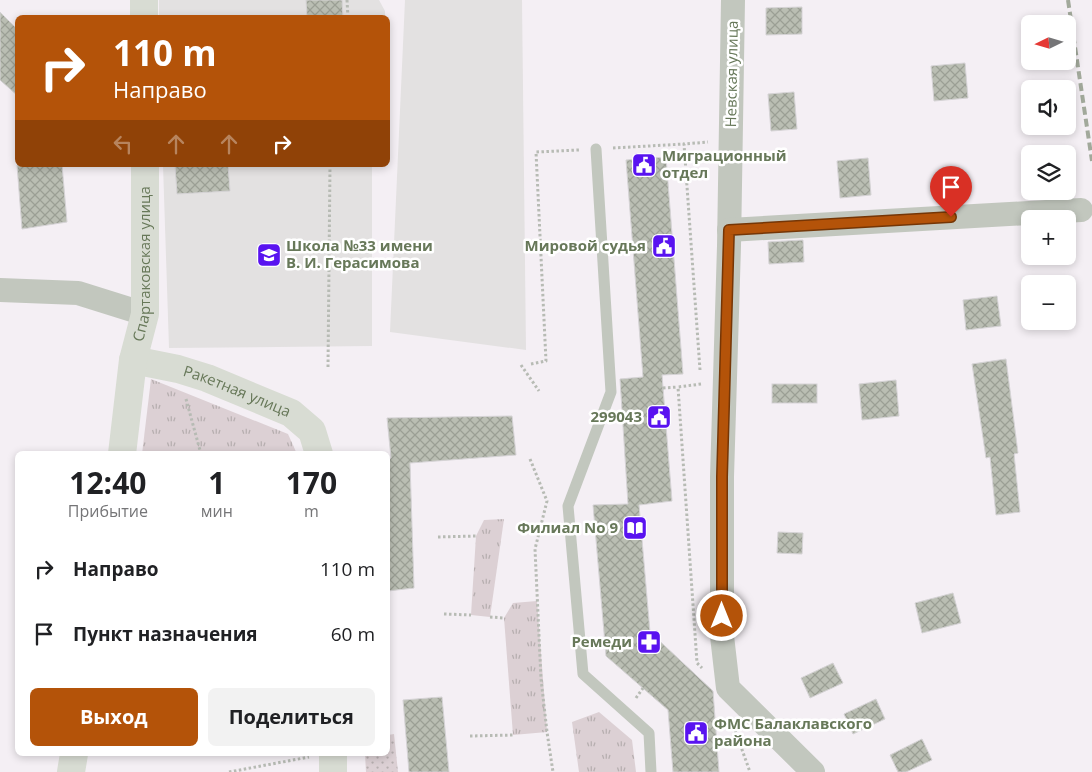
<!DOCTYPE html>
<html lang="ru">
<meta charset="utf-8">
<style>
:root{--surface:#fff;--page:#f2f2f2;--text:#202124;--muted:#757577;--accent:#b45309}
body{margin:0;font-family:"Open Sans",sans-serif;background:var(--page);color:var(--text);height:100vh;display:flex;flex-direction:column;font-size:19px;white-space:nowrap}
*{box-sizing:border-box;margin:0}
p{font-size:16px;color:var(--muted)}
.icon{flex:none;width:28px;height:28px;fill:none;stroke:currentColor;stroke-width:2;stroke-linecap:round;stroke-linejoin:round}
.map{position:relative;flex:1;overflow:hidden}
.sheet{position:absolute;left:15px;top:451px;width:375px;height:305px;display:flex;flex-direction:column;background:var(--surface);border-radius:8px;box-shadow:0 2px 8px #0003}
.sheet>*{flex:none}
.top-card{position:absolute;left:15px;top:15px;width:375px;height:152px;border-radius:8px;box-shadow:0 2px 8px #0003;background:#b45309;color:#fff;overflow:hidden}
.needle{width:32px;rotate:265deg}
.fabs{position:absolute;left:1021px;top:15px;display:grid;gap:10px}
.fabs a{display:grid;place-items:center;width:55px;height:55px;border-radius:8px;background:var(--surface);box-shadow:0 2px 8px #0003;font-size:25px}
.pin{position:absolute;display:grid;place-items:center;width:42px;height:42px;color:#fff;margin:-51px -21px;border-radius:50% 50% 50% 0;rotate:-45deg;box-shadow:0 0 5px #0007}
.pin .icon{rotate:45deg}
.me{position:absolute;width:55px;margin:-28px;rotate:0deg;stroke-linejoin:round;filter:drop-shadow(0 0 4px #0008)}
.turn{display:flex;align-items:center;gap:18px;height:105px;padding:0 15px;font-size:22px}
.turn .icon{width:65px;height:65px;stroke-width:2.5}
.turn b{display:block;font-size:35px;line-height:42px}
.lanes{display:flex;align-items:center;height:48px;padding:0 15px;background:#0003;justify-content:center;gap:25px;direction:ltr}
.lanes .off{opacity:.35}
.eta{display:flex;justify-content:space-evenly;align-items:center;height:85px;text-align:center}
.eta b{font-size:30px;font-weight:700;line-height:35px}
.action{display:flex;gap:10px;margin-top:auto;padding:10px 15px}
.action a{flex:1;height:58px;border-radius:8px;background:var(--accent);color:#fff;font-size:20px;font-weight:700;line-height:58px;text-align:center}
.action a+a{background:var(--page);color:var(--text)}
ul{padding:0;list-style:none}
li{display:flex;align-items:center;gap:15px;height:65px;padding:0 15px}
li div{flex:1}
li b{display:block;font-size:19px}
li em{font-style:normal}
.map>svg:first-child{display:block}
.built{fill:#e3e1e1}
.grass{fill:url(#grass-tufts)}
.garden{fill:url(#garden-dots)}
.building{fill:url(#building-cross-hatch);stroke:#d5d3d5}
.lines{fill:none;stroke-linecap:round;stroke-linejoin:round}
.path{stroke:#b7bbb4;stroke-width:3;stroke-dasharray:2.5 2.5;stroke-linecap:butt}
.lane{stroke:#c2c7be;stroke-width:11}
.street{stroke:#c2c7be;stroke-width:24}
.secondary{stroke:#d8dcd3;stroke-width:28}
.rail{stroke:#a2a99b;stroke-width:4;stroke-dasharray:8 4;stroke-linecap:butt}
.route-casing{stroke:#753606;stroke-width:12}
.route{stroke:#b45309;stroke-width:9}
.labels{text-anchor:middle;stroke-width:5;stroke-linejoin:round;paint-order:stroke}
.street-label{font-size:15px;fill:#677859;stroke:#fff}
.poi-label{font-size:15px;font-weight:bold;fill:#677859;stroke:#fff;text-anchor:end}
</style>
<div class="map">
<svg width="1092" height="772" viewBox="0 0 1092 772">
<defs>
<pattern id="grass-tufts" width="24" height="20" patternUnits="userSpaceOnUse" patternTransform="scale(1.25)"><rect width="24" height="20" fill="#dcd0d4"/><path d="M3 7l-1-3M5 7V3M7 7l1-3M15 17l-1-3M17 17v-4M19 17l1-3" fill="none" stroke="#b6aeaf"/></pattern>
<pattern id="garden-dots" width="8" height="8" patternUnits="userSpaceOnUse" patternTransform="scale(1.25)"><rect width="8" height="8" fill="#dcd0d4"/><path d="M2 2h.1M6 6h.1" fill="none" stroke="#b6aeaf" stroke-width="1.8" stroke-linecap="round"/></pattern>
<pattern id="building-cross-hatch" width="8" height="8" patternUnits="userSpaceOnUse" patternTransform="scale(1.25)"><rect width="8" height="8" fill="#babeb3"/><path d="M0 0l8 8M0 8l8-8" fill="none" stroke="#9b9f95"/></pattern>
</defs>
<rect width="100%" height="100%" fill="#f4eff4"/>
<!-- built -->
<g class="built">
<path d="M 159,0 L 379,0 L 385,11 L 385,17 L 159,18 Z"/>
<path d="M 405,0 L 522,0 L 526,350 L 390,332 Z"/>
<path d="M 163,165 L 372,165 L 372,346 L 169,348 Z"/>
</g>
<!-- grass -->
<g class="grass">
<path d="M 151,379 L 288,434 L 297,454 L 142,454 Z"/>
<path d="M 504,519 L 490,617 L 471,615 L 476,536 L 484,520 Z"/>
<path d="M 537,601 L 547,732 L 513,735 L 504,618 L 513,603 Z"/>
<path d="M 599,712 L 632,740 L 636,772 L 579,772 L 572,722 Z"/>
</g>
<!-- garden -->
<path class="garden" d="M 394,734 L 398,772 L 366,772 L 365,754 L 388,754 L 388,735 Z"/>
<!-- building -->
<g class="building">
<path d="M 306,0 L 342,0 L 343,18 L 307,18 Z"/>
<path d="M 802,7 L 802,34 L 766,35 L 766,8 Z"/>
<path d="M 0,12 L 18,30 L 18,96 L 0,80 Z"/>
<path d="M 965,63 L 968,98 L 934,101 L 931,66 Z"/>
<path d="M 794,92 L 797,129 L 771,131 L 768,94 Z"/>
<path d="M 666,157 L 683,374 L 662,375 L 672,501 L 639,505 L 650,632 L 713,691 L 719,772 L 673,772 L 668,710 L 606,656 L 593,505 L 628,504 L 620,379 L 643,377 L 626,160 Z"/>
<path d="M 868,158 L 871,195 L 840,198 L 837,161 Z"/>
<path d="M 17,165 L 62,165 L 67,222 L 22,229 Z"/>
<path d="M 175,165 L 228,165 L 230,191 L 177,194 Z"/>
<path d="M 803,240 L 804,262 L 769,264 L 768,242 Z"/>
<path d="M 997,296 L 1001,326 L 966,330 L 963,300 Z"/>
<path d="M 1006,359 L 1018,453 L 1014,454 L 1020,512 L 996,515 L 990,457 L 986,458 L 972,364 Z"/>
<path d="M 896,380 L 899,416 L 862,420 L 859,384 Z"/>
<rect x="772" y="384" width="45" height="19"/>
<path d="M 512,416 L 516,455 L 410,463 L 414,588 L 388,591 L 388,459 L 391,458 L 387,418 Z"/>
<path d="M 778,532 L 803,533 L 802,554 L 777,553 Z"/>
<path d="M 953,593 L 961,623 L 922,633 L 915,603 Z"/>
<path d="M 833,663 L 843,683 L 810,698 L 801,678 Z"/>
<path d="M 442,697 L 449,772 L 409,772 L 403,700 Z"/>
<path d="M 876,699 L 885,719 L 853,734 L 844,714 Z"/>
<path d="M 922,739 L 932,760 L 906,772 L 898,772 L 890,755 Z"/>
</g>
<g class="lines">
<!-- path -->
<g class="path">
<path d="M 347,0 L 348,18"/>
<path d="M 613,148 L 684,144"/>
<path d="M 531,364 L 546,361 L 536,152 L 579,150"/>
<path d="M 521,365 L 539,391"/>
<path d="M 328,367 L 330,165"/>
<path d="M 700,370 L 684,144 L 708,142"/>
<path d="M 701,384 L 678,387 L 697,663 L 702,668"/>
<path d="M 663,388 L 678,387"/>
<path d="M 186,399 L 201,454"/>
<path d="M 530,459 L 547,501 L 535,549 L 541,679 L 547,732 L 553,772"/>
<path d="M 438,537 L 476,536"/>
<path d="M 444,614 L 471,615"/>
<path d="M 490,617 L 504,618"/>
<path d="M 636,698 L 643,688"/>
<path d="M 735,730 L 750,772"/>
<path d="M 470,736 L 513,735"/>
<path d="M 229,772 L 309,757"/>
</g>
<!-- lane -->
<path class="lane" d="M 596,149 L 611,392 L 568,506 L 583,674 L 649,733 L 651,772"/>
<!-- street -->
<g class="street">
<path d="M 733,0 L 729,246 L 722,477 L 722,636 L 728,688 L 813,772"/>
<path d="M 729,230 L 1081,210"/>
<path d="M 0,290 L 78,293 L 145,314"/>
</g>
<!-- secondary -->
<g class="secondary">
<path d="M 144,0 L 144,18"/>
<path id="s1" d="M 133,360 L 178,369 L 207,378 L 291,413 L 312,431 L 319,454"/>
<path id="s2" d="M 122,454 L 133,360 L 145,314 L 145,165"/>
<path d="M 333,754 L 333,772"/>
<path d="M 71,772 L 74,754"/>
</g>
<!-- rail -->
<path class="rail" d="M 1068,0 L 1092,161"/>
</g>
<g class="lines">
<defs>
<path id="route" d="M 722,616 L 722,477 L 729,230 L 951,217"/>
</defs>
<!-- route casing -->
<use href="#route" class="route-casing"/>
<!-- route -->
<use href="#route" class="route"/>
</g>
<!-- icons -->
<defs>
<symbol id="civic-square" viewBox="-11 -11 22 22"><rect x="-9" y="-9" width="18" height="18" rx="4" fill="#5913f0" stroke="#fff"/><path d="M-.6-6.5H3V-4.5H.6V-3L4-1V1h2V6H-6V1h2V-1L-.6-3ZM-1.2 2.5V6h2.4V2.5Z" fill="#fff"/></symbol>
<symbol id="school-square" viewBox="-11 -11 22 22"><rect x="-9" y="-9" width="18" height="18" rx="4" fill="#5913f0" stroke="#fff"/><path d="M0-5L7-2L0 1L-7-2ZM-4 1L0 2.5L4 1V4Q0 6-4 4Z" fill="#fff"/></symbol>
<symbol id="library-square" viewBox="-11 -11 22 22"><rect x="-9" y="-9" width="18" height="18" rx="4" fill="#5913f0" stroke="#fff"/><path d="M-6-4Q-3-5.5-.7-3.5V5Q-3 3-6 4ZM6-4Q3-5.5 .7-3.5V5Q3 3 6 4Z" fill="#fff"/></symbol>
<symbol id="pharmacy-square" viewBox="-11 -11 22 22"><rect x="-9" y="-9" width="18" height="18" rx="4" fill="#5913f0" stroke="#fff"/><path d="M-2-6h4v4h4v4h-4v4h-4v-4h-4v-4h4Z" fill="#fff"/></symbol>
</defs>
<g fill-rule="evenodd">
<use href="#civic-square" x="630" y="151" width="28" height="28"/>
<use href="#civic-square" x="650" y="232" width="28" height="28"/>
<use href="#school-square" x="255" y="241" width="28" height="28"/>
<use href="#civic-square" x="645" y="403" width="28" height="28"/>
<use href="#library-square" x="621" y="514" width="28" height="28"/>
<use href="#pharmacy-square" x="635" y="628" width="28" height="28"/>
<use href="#civic-square" x="682" y="719" width="28" height="28"/>
</g>
<g class="labels">
<!-- street labels -->
<g class="street-label">
<text transform="translate(732 74) rotate(-89)" y="5">Невская улица</text>
<text dy="5" stroke="none"><textPath href="#s2" startOffset="192">Спартаковская улица</textPath></text>
<text dy="5" stroke="none"><textPath href="#s1" startOffset="109">Ракетная улица</textPath></text>
</g>
<!-- poi labels -->
<g class="poi-label">
<text x="662" y="161" text-anchor="start">Миграционный<tspan x="662" dy="17">отдел</tspan></text>
<text x="286" y="251" text-anchor="start">Школа №33 имени<tspan x="286" dy="17">В. И. Герасимова</tspan></text>
<text x="646" y="251">Мировой судья</text>
<text x="642" y="422">299043</text>
<text x="618" y="533">Филиал No 9</text>
<text x="632" y="647">Ремеди</text>
<text x="714" y="729" text-anchor="start">ФМС Балаклавского<tspan x="714" dy="17">района</tspan></text>
</g>
</g>
</svg>
<div class="fabs">
<a><svg class="needle" viewBox="-14 -14 28 28"><path d="M0-13l5 13h-10z" fill="#e53935"/><path d="M0 13l5-13h-10z" fill="#757577"/></svg></a>
<a><svg class="icon" aria-label="sound" viewBox="0 0 24 24"><path d="M4 9h4l5-4v14l-5-4H4zM17 9q2 3 0 6"/></svg></a>
<a><svg class="icon" aria-label="layers" viewBox="0 0 24 24"><path d="M12 4l9 5-9 5-9-5zM3 14l9 5 9-5"/></svg></a>
<a>+</a>
<a>−</a>
</div>
<div class="pin" style="left:951px;top:217px;background:#d93025"><svg class="icon" aria-label="arrive" viewBox="0 0 24 24"><path d="M6 21V4h12l-3 4 3 4H6"/></svg></div>
<svg class="me" style="left:722px;top:616px" viewBox="-20 -20 40 40"><circle r="17" fill="#b45309" stroke="#fff" stroke-width="3"/><path d="M0-11L8 9 0 5-8 9z" fill="#fff"/></svg>
<div class="top-card">
<div class="turn"><svg class="icon" aria-label="right" viewBox="0 0 24 24"><path d="M7 20v-9h11M14 6l5 5-5 5"/></svg><div><b>110 m</b>Направо</div></div>
<div class="lanes"><svg class="icon off" aria-label="left" viewBox="0 0 24 24"><path d="M17 20v-9H6M10 6l-5 5 5 5"/></svg><svg class="icon off" aria-label="ahead" viewBox="0 0 24 24"><path d="M12 20V5M6 11l6-6 6 6"/></svg><svg class="icon off" aria-label="ahead" viewBox="0 0 24 24"><path d="M12 20V5M6 11l6-6 6 6"/></svg><svg class="icon" aria-label="right" viewBox="0 0 24 24"><path d="M7 20v-9h11M14 6l5 5-5 5"/></svg></div>
</div>
<section class="sheet">
<div class="eta">
<div><b>12:40</b><p>Прибытие</p></div>
<div><b>1</b><p>мин</p></div>
<div><b>170</b><p>m</p></div>
</div>
<ul>
<li><svg class="icon" aria-label="right" viewBox="0 0 24 24"><path d="M7 20v-9h11M14 6l5 5-5 5"/></svg><div><b>Направо</b></div><em>110 m</em></li>
<li><svg class="icon" aria-label="arrive" viewBox="0 0 24 24"><path d="M6 21V4h12l-3 4 3 4H6"/></svg><div><b>Пункт назначения</b></div><em>60 m</em></li>
</ul>
<div class="action"><a>Выход</a><a>Поделиться</a></div>
</section>
</div>
